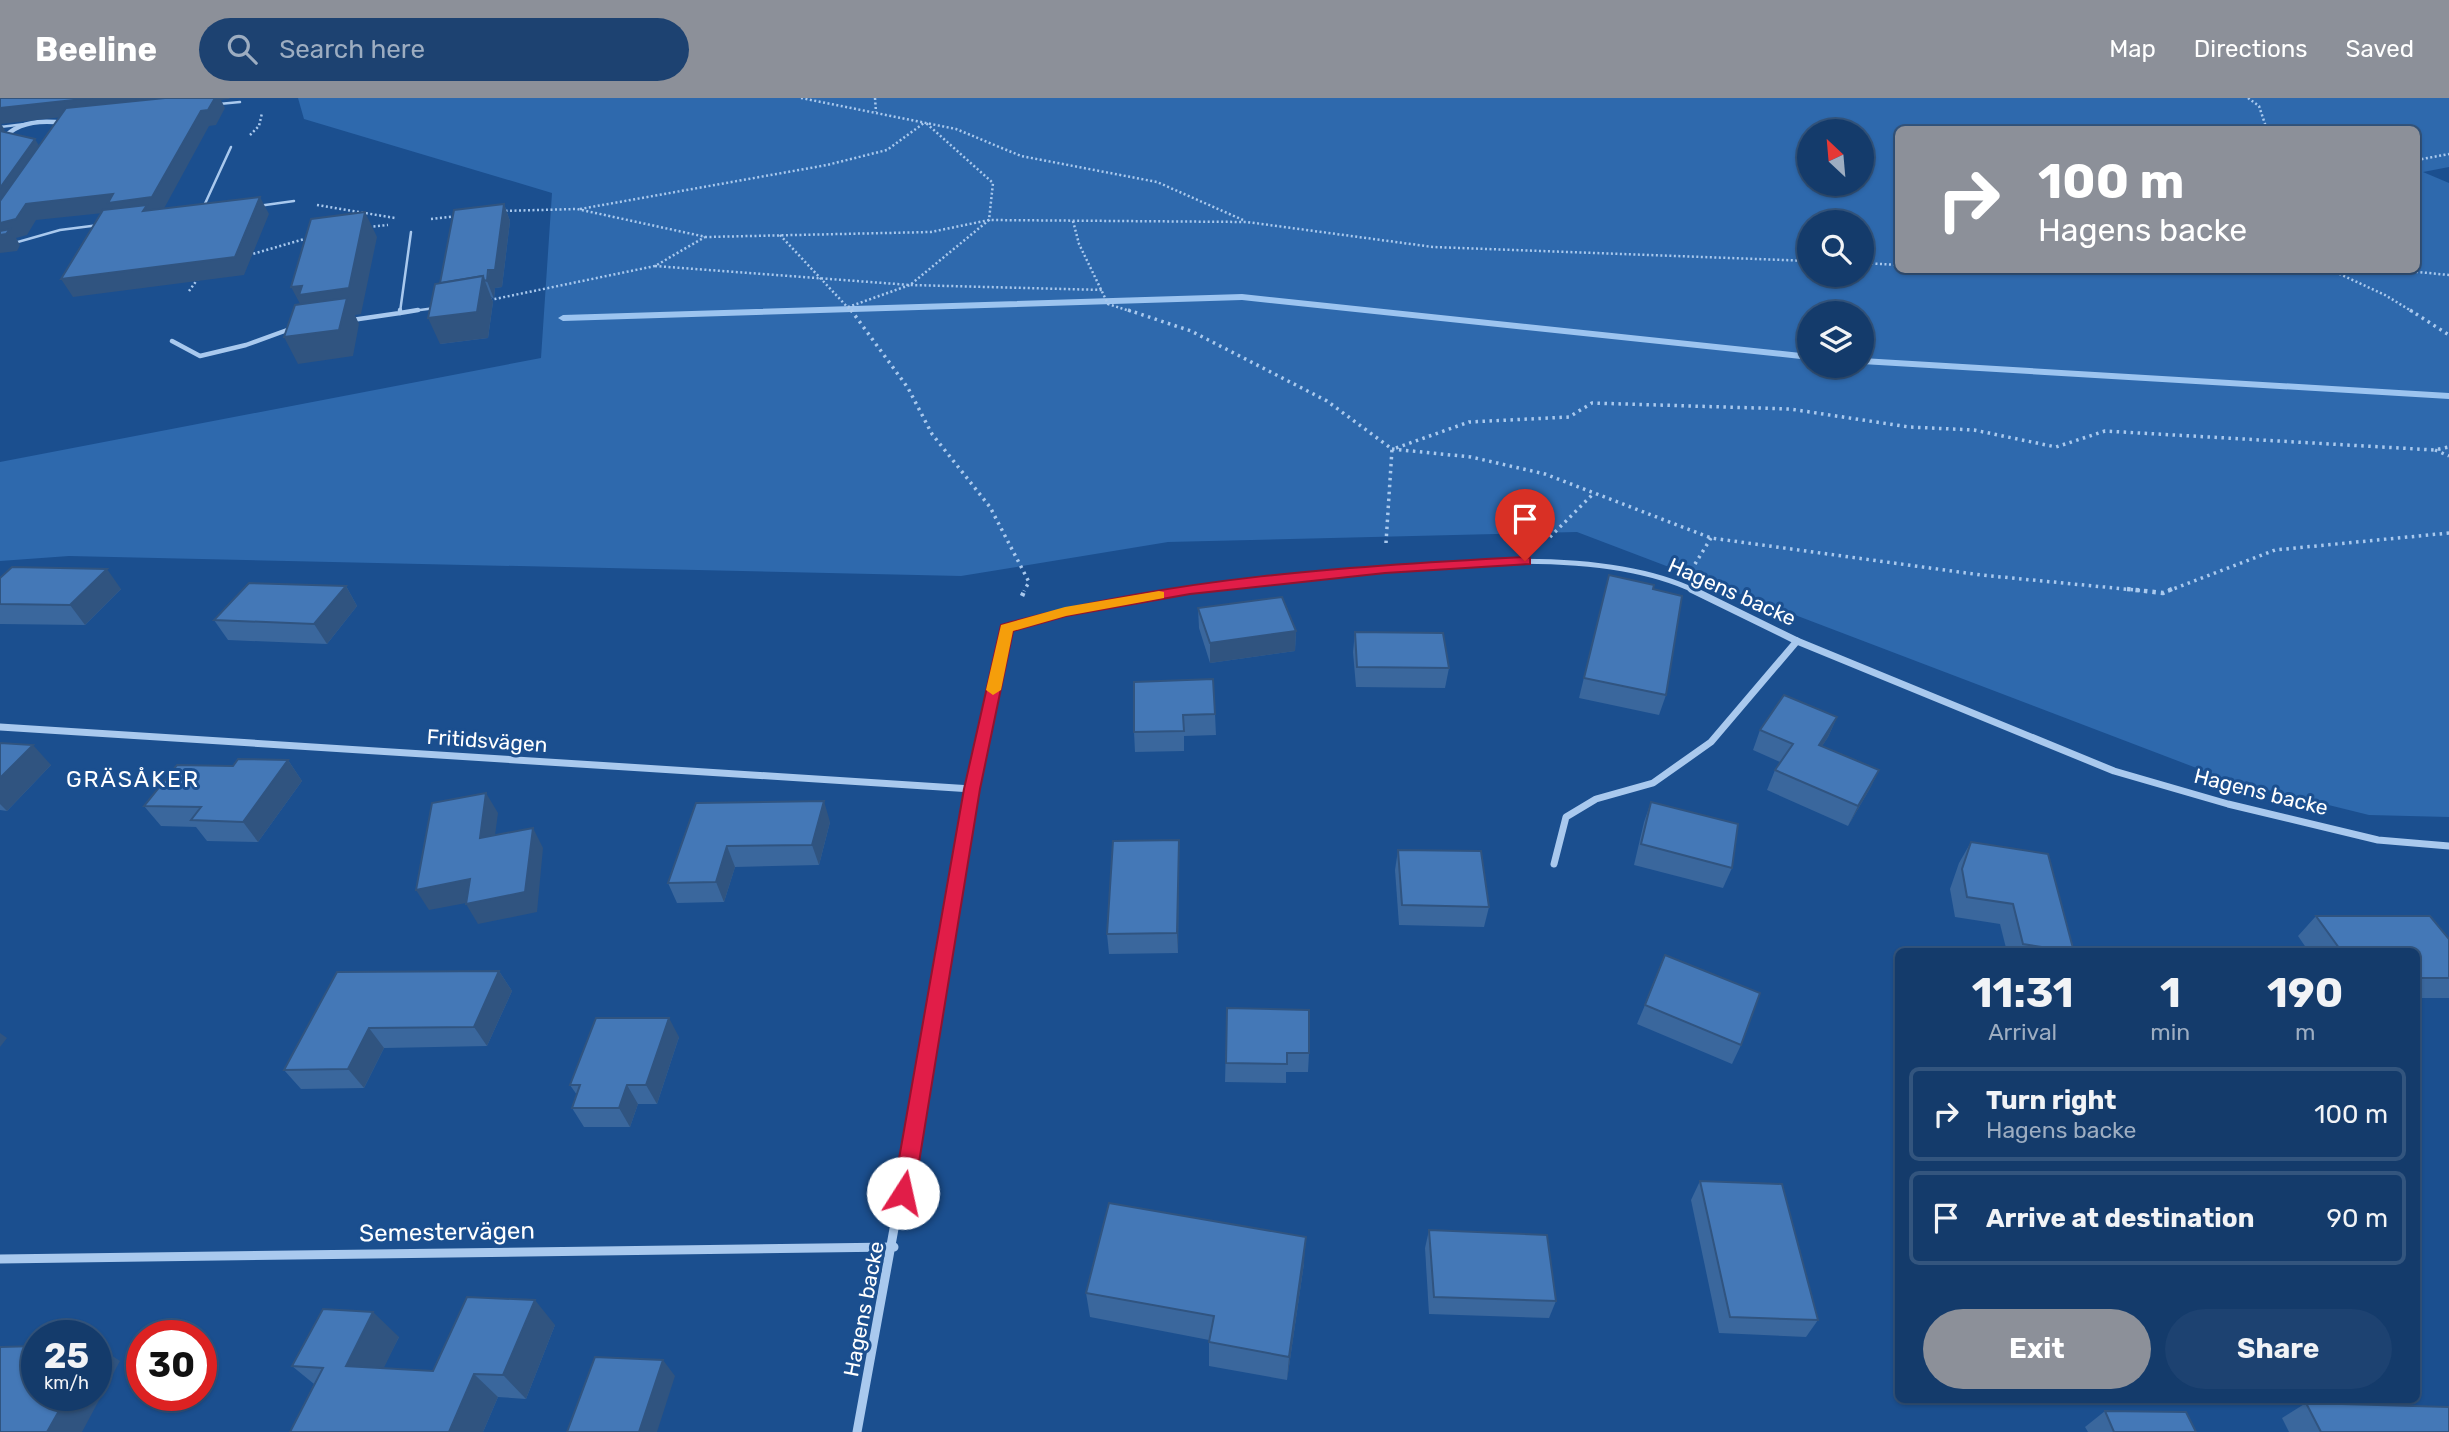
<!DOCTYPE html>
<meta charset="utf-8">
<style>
:root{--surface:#143b6b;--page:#1d4271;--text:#f1f3f6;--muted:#9dadc1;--line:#33557e;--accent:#8c9099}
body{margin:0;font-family:Rubik,sans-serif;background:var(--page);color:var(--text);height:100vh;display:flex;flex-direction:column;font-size:26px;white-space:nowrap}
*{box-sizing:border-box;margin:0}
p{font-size:23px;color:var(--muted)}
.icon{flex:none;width:38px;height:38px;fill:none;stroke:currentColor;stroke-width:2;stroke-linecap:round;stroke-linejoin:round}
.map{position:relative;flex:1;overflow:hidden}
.drawer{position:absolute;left:1895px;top:850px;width:525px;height:455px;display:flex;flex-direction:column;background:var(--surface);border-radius:10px;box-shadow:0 2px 5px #0004,0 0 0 2px var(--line)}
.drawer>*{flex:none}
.banner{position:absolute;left:1895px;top:28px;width:525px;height:147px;border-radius:10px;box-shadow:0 2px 5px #0004,0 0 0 2px var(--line);background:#8c9099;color:#fff;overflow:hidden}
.needle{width:46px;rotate:334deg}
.controls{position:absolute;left:1797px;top:21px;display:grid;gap:14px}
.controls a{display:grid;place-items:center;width:77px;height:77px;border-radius:50%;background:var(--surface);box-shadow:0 2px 5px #0004,0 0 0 2px var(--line);font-size:35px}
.speed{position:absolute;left:21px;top:1222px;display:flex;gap:14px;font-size:35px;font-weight:700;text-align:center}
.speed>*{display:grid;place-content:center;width:91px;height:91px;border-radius:50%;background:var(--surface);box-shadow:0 2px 5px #0004,0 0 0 2px var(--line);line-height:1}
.speed small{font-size:18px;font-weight:400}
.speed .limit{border:10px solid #d22;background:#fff;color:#111}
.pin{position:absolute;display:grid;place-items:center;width:60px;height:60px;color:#fff;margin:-72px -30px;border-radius:50% 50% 50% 0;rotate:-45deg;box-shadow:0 0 7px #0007}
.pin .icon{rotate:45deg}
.me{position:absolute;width:77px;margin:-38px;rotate:10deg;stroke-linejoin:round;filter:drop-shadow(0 0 5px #0008)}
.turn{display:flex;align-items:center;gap:24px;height:147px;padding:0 28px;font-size:32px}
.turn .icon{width:91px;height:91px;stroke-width:2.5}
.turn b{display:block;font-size:49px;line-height:60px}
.eta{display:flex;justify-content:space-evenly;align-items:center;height:119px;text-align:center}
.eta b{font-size:42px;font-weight:700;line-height:49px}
.cta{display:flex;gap:14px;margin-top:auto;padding:14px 28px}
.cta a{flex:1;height:80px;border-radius:42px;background:var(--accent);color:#fff;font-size:28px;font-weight:700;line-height:80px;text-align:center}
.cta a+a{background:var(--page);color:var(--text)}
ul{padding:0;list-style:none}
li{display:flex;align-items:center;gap:21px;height:94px;margin:0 14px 10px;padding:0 14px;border:4px solid var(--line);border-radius:10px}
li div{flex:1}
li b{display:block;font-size:26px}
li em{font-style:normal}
header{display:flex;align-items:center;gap:42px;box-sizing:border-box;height:98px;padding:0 35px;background:var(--accent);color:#fff}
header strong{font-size:33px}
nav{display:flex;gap:38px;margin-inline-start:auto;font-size:24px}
.search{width:490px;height:63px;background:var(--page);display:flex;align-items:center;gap:18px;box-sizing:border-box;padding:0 24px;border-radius:38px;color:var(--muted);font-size:26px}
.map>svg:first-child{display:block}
.green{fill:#2e69ad;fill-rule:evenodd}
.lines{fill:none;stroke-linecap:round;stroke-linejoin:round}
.stream{fill:#9cc4f0;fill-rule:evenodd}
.path-far2{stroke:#a9c9ee;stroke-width:2.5;stroke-dasharray:2 2.5;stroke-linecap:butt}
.path-far1{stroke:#a9c9ee;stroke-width:3.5;stroke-dasharray:2.5 4.5;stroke-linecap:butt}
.path{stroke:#a9c9ee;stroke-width:4.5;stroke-dasharray:3.5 5;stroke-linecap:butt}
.service-far1{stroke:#a9c9ee;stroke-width:2.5}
.service{stroke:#a9c9ee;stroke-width:4.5}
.minor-far3{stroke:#a9c9ee;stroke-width:4.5}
.minor-far2{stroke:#a9c9ee;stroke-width:5}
.minor-far1{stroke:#a9c9ee;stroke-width:7}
.minor{stroke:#a9c9ee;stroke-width:9}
.wall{fill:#3a679d}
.shaded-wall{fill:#305480}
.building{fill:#4478b7;stroke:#305480;stroke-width:2}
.route{fill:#e11d48;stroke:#92132f;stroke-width:2}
.slow{fill:#f59e0b}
.labels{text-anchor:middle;stroke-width:6;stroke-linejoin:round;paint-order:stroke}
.street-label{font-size:21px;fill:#fff;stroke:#1b4f8f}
.neighbourhood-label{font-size:23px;letter-spacing:2px;fill:#fff;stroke:#1b4f8f}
.near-street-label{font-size:24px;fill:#fff;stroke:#1b4f8f}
</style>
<header>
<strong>Beeline</strong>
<div class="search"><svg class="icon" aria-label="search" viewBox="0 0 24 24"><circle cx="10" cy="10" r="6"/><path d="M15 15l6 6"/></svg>Search here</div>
<nav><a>Map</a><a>Directions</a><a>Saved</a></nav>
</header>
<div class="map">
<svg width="2449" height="1334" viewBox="0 0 2449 1334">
<rect width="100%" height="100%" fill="#1b4f8f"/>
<!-- green -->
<path class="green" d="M 298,0 L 2449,0 L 2449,69 L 2423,74 L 2449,85 L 2449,719 L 2369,717 L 2228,682 L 1577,434 L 1168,444 L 961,478 L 69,458 L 0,463 L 0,364 L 541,260 L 552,95 L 304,21 ZM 1899,32 L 2417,32 L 2417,172 L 1899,172 ZM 1810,33 L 1862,33 L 1862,86 L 1810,86 ZM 1810,124 L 1862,124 L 1862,177 L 1810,177 ZM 1810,215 L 1862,215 L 1862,268 L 1810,268 Z"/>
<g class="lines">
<!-- stream -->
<g class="stream">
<path d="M 1242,196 L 1810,256 L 1810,262 L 1242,202 L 563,223 L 558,220 L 563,217 Z"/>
<path d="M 1862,260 L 2449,295 L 2449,301 L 1862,266 Z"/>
</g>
<!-- path-far2 -->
<g class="path-far2">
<path d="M 801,0 L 956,31 L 1021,58 L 1157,84 L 1243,122"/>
<path d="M 875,0 L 876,14"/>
<path d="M 2248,0 L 2259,8 L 2267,32"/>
<path d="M 250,37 L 259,28 L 262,15"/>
<path d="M 2417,62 L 2449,56"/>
<path d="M 317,107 L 395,120"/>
<path d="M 580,111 L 827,67 L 887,52 L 924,25"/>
<path d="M 501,113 L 577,111 L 706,139 L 931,134 L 989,122 L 1247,124 L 1433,149 L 1810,163"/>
<path d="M 431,121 L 457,118"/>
<path d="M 1073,123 L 1079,146 L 1108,206 L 1133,214"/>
<path d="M 369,129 L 388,127"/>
<path d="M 780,137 L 852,214"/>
<path d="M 249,157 L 308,140"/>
<path d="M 1862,165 L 1899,167"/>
<path d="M 655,168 L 910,187 L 1103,192"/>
<path d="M 2023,172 L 2126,175 L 2179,172"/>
<path d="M 2331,172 L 2385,197 L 2413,214"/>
<path d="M 2398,172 L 2449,177"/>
<path d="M 189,193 L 200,178"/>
<path d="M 490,202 L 655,168 L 705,139"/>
<path d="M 848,209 L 910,187 L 989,122 L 993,85 L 926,25"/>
</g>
<!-- path-far1 -->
<g class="path-far1">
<path d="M 851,212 L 908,290 L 932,336 L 990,409 L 1029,484 L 1024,493"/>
<path d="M 1128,212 L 1191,233 L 1327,303 L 1392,351 L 1386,445"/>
<path d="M 2410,212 L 2449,237"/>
<path d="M 1396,350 L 1469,324 L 1569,319 L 1592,305 L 1790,311 L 1909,329 L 1974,332 L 2056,349 L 2105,333 L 2434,352 L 2449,349"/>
<path d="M 1392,351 L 1471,359 L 1545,376 L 1711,440 L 1981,477 L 2145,493"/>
<path d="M 2435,352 L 2449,358"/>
<path d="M 1550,439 L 1594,395"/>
<path d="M 1695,466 L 1711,440"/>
<path d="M 2168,493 L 2275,452 L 2449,435"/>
</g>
<!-- path -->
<g class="path">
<path d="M 2127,491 L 2163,495 L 2172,491"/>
<path d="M 1022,498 L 1025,491"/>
</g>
<!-- service-far1 -->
<g class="service-far1">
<path d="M 219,6 L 240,4"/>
<path d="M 0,29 L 25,26"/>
<path d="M 258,108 L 294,103"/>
<path d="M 203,110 L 231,49"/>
<path d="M 0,149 L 60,132 L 99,127"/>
<path d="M 400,214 L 411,134"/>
<path d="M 405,214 L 435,210"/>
</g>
<!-- service -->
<g class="service">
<path d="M 400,215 L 418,212"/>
<path d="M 352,222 L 400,215 L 400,212"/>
<path d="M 172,243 L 200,258 L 246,247 L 290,231"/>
</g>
<!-- minor-far3 -->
<path class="minor-far3" d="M 2,42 C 17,23 42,22 64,25"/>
<!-- minor-far2 -->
<path class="minor-far2" d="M 1183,493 C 1227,486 1272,483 1316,478 C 1424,467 1596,445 1695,493"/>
<!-- minor-far1 -->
<g class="minor-far1">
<path d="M 1691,491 L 1797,543 L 2114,673 L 2228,706 L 2378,742 L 2449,748"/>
<path d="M 0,629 L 972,691"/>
<path d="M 1554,766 L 1566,719 L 1596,701 L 1653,685 L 1711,644 L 1797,543"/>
<path d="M 944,858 L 1006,530 L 1065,514 L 1195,491"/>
</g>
<!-- minor -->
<g class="minor">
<path d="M 0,1161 L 894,1149"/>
<path d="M 857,1334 L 944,856"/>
</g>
</g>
<!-- wall -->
<g class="wall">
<path d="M 504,106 L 510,123 L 502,189 L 495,190 L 494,201 L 491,199 L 493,204 L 488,240 L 440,246 L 440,185 Z"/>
<path d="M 1609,477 L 1653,491 L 1666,597 L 1659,617 L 1579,600 Z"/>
<path d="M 0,480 L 121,491 L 85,527 L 0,526 Z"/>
<path d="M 346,488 L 357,508 L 327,546 L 228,542 L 214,522 Z"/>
<path d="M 1198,510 L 1296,533 L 1295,553 L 1210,565 L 1199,530 Z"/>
<path d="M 1355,534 L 1449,570 L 1445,590 L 1356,589 L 1353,554 Z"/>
<path d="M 1134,584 L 1215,616 L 1216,637 L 1184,638 L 1184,653 L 1135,654 L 1134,634 Z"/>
<path d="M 1837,619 L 1828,639 L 1822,648 L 1879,672 L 1869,692 L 1848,728 L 1767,692 L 1775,672 L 1780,664 L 1753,652 L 1760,632 Z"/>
<path d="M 0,645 L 51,667 L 7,713 L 0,712 Z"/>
<path d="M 288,662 L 302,683 L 258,744 L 207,743 L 196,729 L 161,728 L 144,708 L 233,668 Z"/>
<path d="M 1651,704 L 1732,770 L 1723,790 L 1634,767 L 1644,724 Z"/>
<path d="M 696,705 L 830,724 L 819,767 L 735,769 L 724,804 L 677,805 L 668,785 Z"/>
<path d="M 1179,742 L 1178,855 L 1109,856 L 1107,836 Z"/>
<path d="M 1971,744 L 2074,854 L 2007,854 L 2000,826 L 1955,819 L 1950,791 L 1959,765 Z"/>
<path d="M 1398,752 L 1489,809 L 1484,829 L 1399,827 L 1395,772 Z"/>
<path d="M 2316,818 L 2449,841 L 2449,900 L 2417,900 L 2417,854 L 2309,854 L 2298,838 Z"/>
<path d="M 499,873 L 512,893 L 487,948 L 384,950 L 364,990 L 301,991 L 284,972 L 337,874 Z"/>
<path d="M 1645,907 L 1741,947 L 1732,966 L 1637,926 Z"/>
<path d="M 1227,910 L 1309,955 L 1308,974 L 1286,974 L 1286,985 L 1225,984 Z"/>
<path d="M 679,939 L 657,1006 L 638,1006 L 630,1029 L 584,1029 L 572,1010 L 577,997 L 570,987 Z"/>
<path d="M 1700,1083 L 1818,1222 L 1806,1239 L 1719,1235 L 1691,1102 Z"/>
<path d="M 1429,1132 L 1556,1203 L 1549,1220 L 1429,1216 L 1425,1150 Z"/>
<path d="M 1304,1165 L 1287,1282 L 1209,1268 L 1209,1242 L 1090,1219 L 1086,1195 Z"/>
<path d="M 555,1227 L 526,1301 L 498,1299 L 483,1334 L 290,1334 L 314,1286 L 292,1268 L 399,1239 L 383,1270 L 433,1273 Z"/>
<path d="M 2306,1305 L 2449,1334 L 2289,1334 L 2282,1320 Z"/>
<path d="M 2105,1313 L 2196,1334 L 2088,1334 L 2085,1329 Z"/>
</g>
<!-- shaded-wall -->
<g class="shaded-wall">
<path d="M 92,0 L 230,0 L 229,1 L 221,2 L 225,10 L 216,27 L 209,28 L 161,116 L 113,114 L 36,122 L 27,137 L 16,140 L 20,147 L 17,153 L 0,155 L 0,125 L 151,9 L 1,26 L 5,32 L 0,38 L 0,10 Z"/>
<path d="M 35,41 L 44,56 L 0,120 L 0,90 Z"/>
<path d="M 260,99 L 269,116 L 244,177 L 73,199 L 61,181 Z"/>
<path d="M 504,106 L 510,123 L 502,189 L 495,190 L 494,201 L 487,183 Z"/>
<path d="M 365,114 L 377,139 L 361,216 L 355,217 L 359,226 L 353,258 L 298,266 L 284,239 L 305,215 L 291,189 Z"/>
<path d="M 483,178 L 493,204 L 488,240 L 440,246 L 428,220 Z"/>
<path d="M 107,471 L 121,491 L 85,527 L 70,507 Z"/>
<path d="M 346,488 L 357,508 L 327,546 L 314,526 Z"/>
<path d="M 1296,533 L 1295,553 L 1210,565 L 1210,545 Z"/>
<path d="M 1837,619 L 1828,639 L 1810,667 L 1819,647 Z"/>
<path d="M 33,647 L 51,667 L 7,713 L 0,706 L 0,680 Z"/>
<path d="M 288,662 L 302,683 L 258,744 L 243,724 Z"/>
<path d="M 1879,672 L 1869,692 L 1848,728 L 1858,708 Z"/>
<path d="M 486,695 L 498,715 L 492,760 L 480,740 Z"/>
<path d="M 824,703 L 830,724 L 819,767 L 812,747 Z"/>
<path d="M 533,730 L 543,750 L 537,814 L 478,826 L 466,806 Z"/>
<path d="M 1179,742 L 1179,762 L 1178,855 L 1177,835 Z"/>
<path d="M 727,748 L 735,769 L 724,804 L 716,784 Z"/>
<path d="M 470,781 L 482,802 L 429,812 L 416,792 Z"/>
<path d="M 499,873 L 512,893 L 487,948 L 474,929 Z"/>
<path d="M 669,920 L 679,939 L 657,1006 L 646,987 Z"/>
<path d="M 369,930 L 384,950 L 364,990 L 348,971 Z"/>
<path d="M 0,935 L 7,940 L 0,949 Z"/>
<path d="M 627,987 L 638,1006 L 630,1029 L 619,1010 Z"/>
<path d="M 1306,1139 L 1304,1165 L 1287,1282 L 1289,1259 Z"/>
<path d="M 535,1202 L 555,1227 L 526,1301 L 503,1277 Z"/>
<path d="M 373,1214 L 399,1239 L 373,1292 L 346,1268 Z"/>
<path d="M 96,1247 L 120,1263 L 82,1334 L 47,1334 L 68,1297 L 96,1297 Z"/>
<path d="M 663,1262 L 675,1278 L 657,1334 L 639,1334 Z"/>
<path d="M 474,1276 L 498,1299 L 483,1334 L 449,1334 Z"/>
</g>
<!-- building -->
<g class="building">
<path d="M 0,0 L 92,0 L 0,10 Z"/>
<path d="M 165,0 L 215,0 L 208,12 L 201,13 L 152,99 L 108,105 L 113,96 L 26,106 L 16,121 L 0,125 L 0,103 L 66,10 Z"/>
<path d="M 0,33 L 35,41 L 0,90 Z"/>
<path d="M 260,99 L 235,159 L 61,181 L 103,112 L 147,107 L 143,113 Z"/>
<path d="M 504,106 L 495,172 L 488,172 L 487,183 L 484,182 L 483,178 L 440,185 L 454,112 Z"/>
<path d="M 365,114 L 349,190 L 299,197 L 302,188 L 291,189 L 311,121 Z"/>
<path d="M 10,131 L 6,136 L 0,137 L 0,133 Z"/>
<path d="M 483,178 L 477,214 L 428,220 L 435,186 Z"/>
<path d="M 347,200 L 339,232 L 284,239 L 295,207 Z"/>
<path d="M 12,469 L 107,471 L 70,507 L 0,506 L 0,480 Z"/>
<path d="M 1609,477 L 1654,487 L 1653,491 L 1682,498 L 1666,597 L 1584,580 Z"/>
<path d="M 249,485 L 346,488 L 314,526 L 214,522 Z"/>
<path d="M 1282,499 L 1296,533 L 1210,545 L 1198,510 Z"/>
<path d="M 1355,534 L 1443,535 L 1449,570 L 1357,569 Z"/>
<path d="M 1213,581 L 1215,616 L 1183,617 L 1184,633 L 1134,634 L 1134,584 Z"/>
<path d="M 1784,597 L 1837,619 L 1819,647 L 1879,672 L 1858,708 L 1775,672 L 1793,646 L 1760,632 Z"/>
<path d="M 0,645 L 33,647 L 0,680 Z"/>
<path d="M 238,661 L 288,662 L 243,724 L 191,722 L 201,709 L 144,708 L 177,667 L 233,668 Z"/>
<path d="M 486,695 L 480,740 L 533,730 L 525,794 L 466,806 L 470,781 L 416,792 L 432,705 Z"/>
<path d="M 824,703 L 812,747 L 727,748 L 716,784 L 668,785 L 696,705 Z"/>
<path d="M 1651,704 L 1738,726 L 1732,770 L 1641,746 Z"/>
<path d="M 1179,742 L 1177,835 L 1107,836 L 1113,743 Z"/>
<path d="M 1971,744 L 2048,756 L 2074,854 L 2023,846 L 2013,806 L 1967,799 L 1962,771 Z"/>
<path d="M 1398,752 L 1481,753 L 1489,809 L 1402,807 Z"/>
<path d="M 2316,818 L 2430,818 L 2449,841 L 2449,880 L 2417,880 L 2417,854 L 2342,854 Z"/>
<path d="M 1665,857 L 1760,895 L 1741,947 L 1645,907 Z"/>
<path d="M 499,873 L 474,929 L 369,930 L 348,971 L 284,972 L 337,874 Z"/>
<path d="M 1227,910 L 1309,912 L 1309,955 L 1287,955 L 1287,966 L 1226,965 Z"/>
<path d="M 596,920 L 669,920 L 646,987 L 627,987 L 619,1010 L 572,1010 L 580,987 L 570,987 Z"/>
<path d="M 1700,1083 L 1782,1086 L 1818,1222 L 1730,1219 Z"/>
<path d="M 1109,1105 L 1306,1139 L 1289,1259 L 1209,1244 L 1214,1218 L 1086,1195 Z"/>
<path d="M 1429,1132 L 1547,1137 L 1556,1203 L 1434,1199 Z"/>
<path d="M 467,1199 L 535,1202 L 503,1277 L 474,1276 L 449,1334 L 290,1334 L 323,1270 L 292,1268 L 323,1211 L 373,1214 L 346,1268 L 433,1273 Z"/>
<path d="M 37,1248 L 37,1297 L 68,1297 L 47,1334 L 0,1334 L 0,1249 Z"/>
<path d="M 595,1259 L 663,1262 L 639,1334 L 567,1334 Z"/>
<path d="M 2306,1305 L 2449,1309 L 2449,1334 L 2321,1334 Z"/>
<path d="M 2105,1313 L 2186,1314 L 2196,1334 L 2114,1334 Z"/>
</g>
<!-- route -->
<path class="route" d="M 1525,459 L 1530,460 L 1530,466 L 1385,475 L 1190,496 L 1066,518 L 1013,533 L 980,691 L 914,1095 L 911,1102 L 903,1105 L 896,1102 L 893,1095 L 964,691 L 1001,527 C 1171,479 1350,468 1525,459 Z"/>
<!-- slow -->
<path class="slow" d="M 1159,493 L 1164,494 L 1164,500 L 1066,518 L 1013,533 L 1001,592 L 993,597 L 986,592 L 1001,527 L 1065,509 Z"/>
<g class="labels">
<!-- street labels -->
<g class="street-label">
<text transform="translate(1732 494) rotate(24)" y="7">Hagens backe</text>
<text transform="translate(487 643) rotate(4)" y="7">Fritidsvägen</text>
<text transform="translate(2261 694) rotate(14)" y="7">Hagens backe</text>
<text transform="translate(864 1211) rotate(-79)" y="7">Hagens backe</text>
</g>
<!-- neighbourhood labels -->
<g class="neighbourhood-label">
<text x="133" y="689">GRÄSÅKER</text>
</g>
<!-- near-street labels -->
<g class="near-street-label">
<text transform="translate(447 1134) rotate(-1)" y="8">Semestervägen</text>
</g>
</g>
</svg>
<div class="controls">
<a><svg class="needle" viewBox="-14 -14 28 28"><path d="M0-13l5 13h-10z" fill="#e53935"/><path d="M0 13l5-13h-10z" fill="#9dadc1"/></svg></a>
<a><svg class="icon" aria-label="search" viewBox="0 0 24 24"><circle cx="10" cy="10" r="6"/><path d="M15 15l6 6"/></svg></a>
<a><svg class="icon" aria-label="layers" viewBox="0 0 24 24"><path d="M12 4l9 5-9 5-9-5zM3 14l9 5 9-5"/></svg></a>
</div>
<div class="speed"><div>25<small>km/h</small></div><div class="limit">30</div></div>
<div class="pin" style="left:1525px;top:463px;background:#d93025"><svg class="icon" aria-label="arrive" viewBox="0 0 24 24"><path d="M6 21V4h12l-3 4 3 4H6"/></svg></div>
<svg class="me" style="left:903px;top:1095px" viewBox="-20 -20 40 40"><circle r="19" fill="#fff"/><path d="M0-13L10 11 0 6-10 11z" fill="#e11d48"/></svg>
<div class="banner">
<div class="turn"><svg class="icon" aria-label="right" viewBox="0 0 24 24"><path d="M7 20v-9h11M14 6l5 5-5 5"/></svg><div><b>100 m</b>Hagens backe</div></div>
</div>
<section class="drawer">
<div class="eta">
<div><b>11:31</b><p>Arrival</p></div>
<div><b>1</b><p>min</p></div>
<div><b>190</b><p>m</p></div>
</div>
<ul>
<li><svg class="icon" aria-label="right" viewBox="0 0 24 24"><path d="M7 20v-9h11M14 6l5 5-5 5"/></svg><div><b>Turn right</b><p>Hagens backe</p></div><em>100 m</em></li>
<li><svg class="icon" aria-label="arrive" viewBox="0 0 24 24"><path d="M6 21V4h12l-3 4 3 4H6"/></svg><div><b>Arrive at destination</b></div><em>90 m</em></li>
</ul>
<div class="cta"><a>Exit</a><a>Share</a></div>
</section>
</div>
